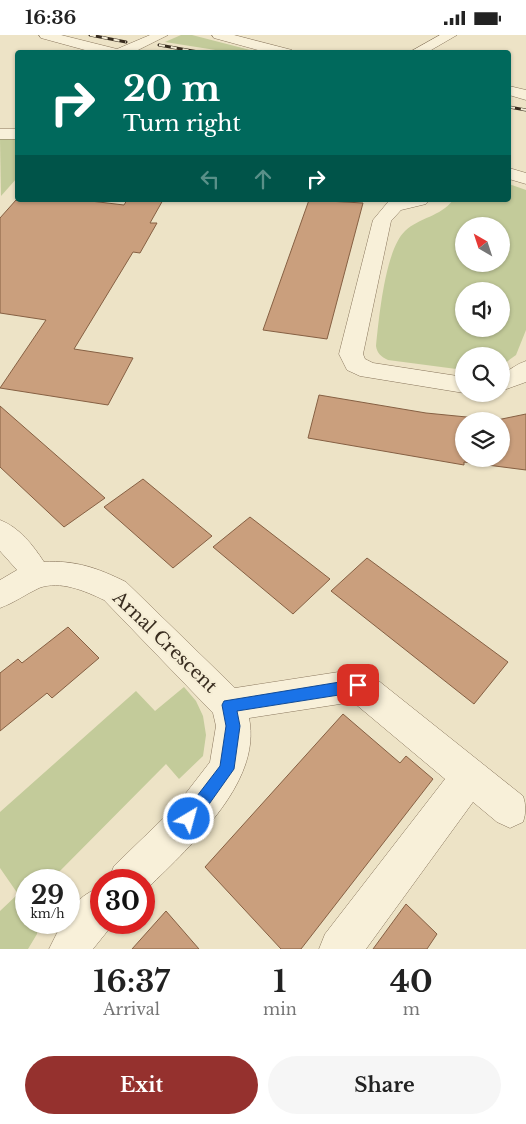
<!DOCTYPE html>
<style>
:root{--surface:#fff;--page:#f6f6f6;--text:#222;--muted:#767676;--accent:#95312e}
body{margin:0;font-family:"Libre Baskerville",serif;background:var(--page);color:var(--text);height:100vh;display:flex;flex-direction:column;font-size:19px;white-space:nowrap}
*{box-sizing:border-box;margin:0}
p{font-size:16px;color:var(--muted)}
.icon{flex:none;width:28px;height:28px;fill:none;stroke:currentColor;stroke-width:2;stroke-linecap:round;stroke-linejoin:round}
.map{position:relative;height:914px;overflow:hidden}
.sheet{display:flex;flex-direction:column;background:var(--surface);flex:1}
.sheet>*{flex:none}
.hud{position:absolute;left:15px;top:15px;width:496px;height:152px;border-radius:5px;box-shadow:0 1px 4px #0004;background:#00695c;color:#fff;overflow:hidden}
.needle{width:32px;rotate:321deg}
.controls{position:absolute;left:455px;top:182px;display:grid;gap:10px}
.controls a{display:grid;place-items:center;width:55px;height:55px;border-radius:50%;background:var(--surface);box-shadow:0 1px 4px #0004;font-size:25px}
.speed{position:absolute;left:15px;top:834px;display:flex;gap:10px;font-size:25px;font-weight:700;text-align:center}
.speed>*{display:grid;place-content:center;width:65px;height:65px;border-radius:50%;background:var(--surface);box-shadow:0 1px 4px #0004;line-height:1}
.speed small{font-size:12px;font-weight:400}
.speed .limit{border:8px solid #d22;background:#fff;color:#111}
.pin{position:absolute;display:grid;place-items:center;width:42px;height:42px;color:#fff;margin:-21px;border-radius:10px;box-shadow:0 2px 8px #0006}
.me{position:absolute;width:55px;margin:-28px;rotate:37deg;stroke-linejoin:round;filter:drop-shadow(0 0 4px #0008)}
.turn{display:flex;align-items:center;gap:18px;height:105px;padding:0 25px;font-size:22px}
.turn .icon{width:65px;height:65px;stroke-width:2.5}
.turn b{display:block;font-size:35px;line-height:42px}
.lanes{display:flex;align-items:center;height:48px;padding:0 25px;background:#0003;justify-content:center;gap:25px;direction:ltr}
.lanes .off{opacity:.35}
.eta{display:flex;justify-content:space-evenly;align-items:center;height:85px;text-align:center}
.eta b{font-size:30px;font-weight:700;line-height:35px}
.primary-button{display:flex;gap:10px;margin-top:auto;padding:10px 25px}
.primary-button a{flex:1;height:58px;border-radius:30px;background:var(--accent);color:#fff;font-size:20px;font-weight:700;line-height:58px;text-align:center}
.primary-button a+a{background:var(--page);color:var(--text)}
.status{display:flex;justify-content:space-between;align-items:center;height:35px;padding:0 25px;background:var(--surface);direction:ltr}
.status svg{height:14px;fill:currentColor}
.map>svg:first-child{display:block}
.green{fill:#c3cb9a;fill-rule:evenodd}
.building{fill:#ca9f7d;stroke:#866043;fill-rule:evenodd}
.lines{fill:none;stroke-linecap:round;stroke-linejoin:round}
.minor-casing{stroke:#88755c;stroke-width:1}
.minor{fill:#f8f0d9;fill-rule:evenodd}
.rail-casing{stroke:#382c1f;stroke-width:3}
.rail{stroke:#f5edd5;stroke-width:2;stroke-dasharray:6;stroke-linecap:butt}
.route{fill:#1a73e8;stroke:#114b97}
.labels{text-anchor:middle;stroke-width:4.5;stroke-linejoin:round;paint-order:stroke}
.near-street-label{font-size:18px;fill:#382c1f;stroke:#f5edd5}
</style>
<div class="status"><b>16:36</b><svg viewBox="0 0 49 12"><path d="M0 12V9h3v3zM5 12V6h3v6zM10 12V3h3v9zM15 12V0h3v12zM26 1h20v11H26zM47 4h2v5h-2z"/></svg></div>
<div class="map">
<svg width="526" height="914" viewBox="0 0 526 914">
<rect width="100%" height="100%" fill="#ede3c6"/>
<!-- green -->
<g class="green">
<path d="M 181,0 L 192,0 L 258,17 L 228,17 L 165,7 Z"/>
<path d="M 0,104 L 18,104 L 17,143 L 1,161 Z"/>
<path d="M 509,149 L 526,155 L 526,295 L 516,320 L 501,331 L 501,321 L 464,321 L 464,335 L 388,325 C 381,322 377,318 376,311 C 379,283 385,215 405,196 C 420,182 440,182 453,165 L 509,165 ZM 501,191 L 501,229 L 464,229 L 464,191 ZM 501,256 L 501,294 L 464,294 L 464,256 Z"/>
<path d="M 184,652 L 196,666 L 203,681 L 206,700 L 203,721 L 179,744 L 166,729 L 51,845 L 26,845 L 26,888 L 38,888 L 37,899 L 28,914 L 0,914 L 0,876 L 18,859 L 0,833 L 0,777 L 136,656 L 155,676 Z"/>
</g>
<!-- building -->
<g class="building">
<path d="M 16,165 L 82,165 L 124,170 L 127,165 L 163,165 L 150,188 L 157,188 L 140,218 L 133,217 L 74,314 L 133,323 L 108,370 L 0,353 L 46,285 L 0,278 L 0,183 Z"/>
<path d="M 309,165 L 363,168 L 327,304 L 263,295 Z"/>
<path d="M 319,360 L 426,378 L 497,385 L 526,379 L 526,435 L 464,427 L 464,430 L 308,403 ZM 464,386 L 501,386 L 501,424 L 464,424 Z"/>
<path d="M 0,371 L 105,463 L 64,492 L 0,432 Z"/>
<path d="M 143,444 L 212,501 L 173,533 L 104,472 Z"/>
<path d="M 250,482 L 330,544 L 293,579 L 213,512 Z"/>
<path d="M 367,523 L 508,627 L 474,669 L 331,556 Z"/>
<path d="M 68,592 L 99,623 L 52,663 L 47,658 L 0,696 L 0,638 L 18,624 L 22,628 Z"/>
<path d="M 343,679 L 400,728 L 406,721 L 433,744 L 301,914 L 281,914 L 205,832 Z"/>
<path d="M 406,869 L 437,899 L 427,914 L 373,914 Z"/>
<path d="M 166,876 L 199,914 L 132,914 Z"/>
</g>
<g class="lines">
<defs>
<g id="minor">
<path d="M 39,0 L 61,0 L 117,14 L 150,0 L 168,0 L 132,18 L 96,18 L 41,3 Z"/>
<path d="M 212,0 L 234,0 L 292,15 L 293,18 L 269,18 L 214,3 Z"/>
<path d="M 440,0 L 457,0 L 426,18 L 408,18 Z"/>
<path d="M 509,51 L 526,55 L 526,65 L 509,60 Z"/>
<rect x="0" y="94" width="18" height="10"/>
<path d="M 509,133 L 526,138 L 526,149 L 509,144 Z"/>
<path d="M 397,165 L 429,165 L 426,169 L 401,175 L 391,186 L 363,319 L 365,324 L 373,328 L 464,342 L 464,358 L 360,341 L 347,335 L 339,319 L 373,185 L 388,167 Z"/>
<path d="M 526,326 L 526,347 L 501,356 L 501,339 C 511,335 516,329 526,326 Z"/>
<path d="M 0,485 C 19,492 33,510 44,527 C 75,525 98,533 126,547 L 235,653 L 358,634 L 370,639 L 523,761 C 526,770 526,778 523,787 L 510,793 L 497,787 L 473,767 L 366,914 L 319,914 L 325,899 L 445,744 L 353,667 L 249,683 C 263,750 185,815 144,857 L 144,845 L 108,845 L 114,831 L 176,771 L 210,727 L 216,691 L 213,678 L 104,565 C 85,556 60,545 39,553 C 26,559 14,568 0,573 L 0,545 L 17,535 L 0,516 Z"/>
<path d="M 101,852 L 101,888 L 114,888 L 93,914 L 49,914 L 62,888 L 69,888 C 69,869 85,858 101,852 Z"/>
</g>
</defs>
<!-- minor casing -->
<use href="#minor" class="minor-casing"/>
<!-- minor -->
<use href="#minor" class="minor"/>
<defs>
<g id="rail">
<path d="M 90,0 L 126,7"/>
<path d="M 159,10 L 204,18"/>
<path d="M 509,72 L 526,75"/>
</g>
</defs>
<!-- rail casing -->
<use href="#rail" class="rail-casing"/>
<!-- rail -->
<use href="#rail" class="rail"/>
</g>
<!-- route -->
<path class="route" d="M 358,644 L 363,646 L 365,650 L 363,655 L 358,657 L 237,676 L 240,691 L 234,734 L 195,789 L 189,792 L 184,789 L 181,784 L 184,778 L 220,731 L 226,691 L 222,670 L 224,666 Z"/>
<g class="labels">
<!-- near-street labels -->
<g class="near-street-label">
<text transform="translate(165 607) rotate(44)" y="6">Arnal Crescent</text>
</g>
</g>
</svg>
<div class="controls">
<a><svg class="needle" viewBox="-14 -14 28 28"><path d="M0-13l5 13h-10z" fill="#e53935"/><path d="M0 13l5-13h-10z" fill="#767676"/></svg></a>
<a><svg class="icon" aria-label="sound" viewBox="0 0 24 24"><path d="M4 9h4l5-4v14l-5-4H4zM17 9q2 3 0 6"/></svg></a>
<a><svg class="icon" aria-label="search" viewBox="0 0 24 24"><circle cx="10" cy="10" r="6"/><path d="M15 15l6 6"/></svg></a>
<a><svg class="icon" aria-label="layers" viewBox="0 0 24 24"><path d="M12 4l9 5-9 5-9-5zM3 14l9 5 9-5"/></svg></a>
</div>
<div class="speed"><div>29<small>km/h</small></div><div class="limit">30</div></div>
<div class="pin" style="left:358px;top:650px;background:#d93025"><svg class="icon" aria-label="arrive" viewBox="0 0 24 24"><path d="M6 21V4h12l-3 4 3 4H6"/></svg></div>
<svg class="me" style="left:189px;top:784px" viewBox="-20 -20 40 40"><circle r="17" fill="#1a73e8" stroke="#fff" stroke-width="3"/><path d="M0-11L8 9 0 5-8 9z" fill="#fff"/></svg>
<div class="hud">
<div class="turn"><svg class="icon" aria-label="right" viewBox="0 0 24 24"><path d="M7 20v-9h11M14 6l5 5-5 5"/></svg><div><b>20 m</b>Turn right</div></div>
<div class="lanes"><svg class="icon off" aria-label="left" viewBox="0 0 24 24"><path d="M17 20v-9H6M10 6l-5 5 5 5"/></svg><svg class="icon off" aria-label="ahead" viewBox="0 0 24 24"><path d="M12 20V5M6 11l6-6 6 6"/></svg><svg class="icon" aria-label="right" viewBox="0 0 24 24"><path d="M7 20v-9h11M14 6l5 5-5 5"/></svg></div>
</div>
</div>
<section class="sheet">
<div class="eta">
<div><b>16:37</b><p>Arrival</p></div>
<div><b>1</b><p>min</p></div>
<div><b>40</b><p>m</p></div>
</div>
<div class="primary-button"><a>Exit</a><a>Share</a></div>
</section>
